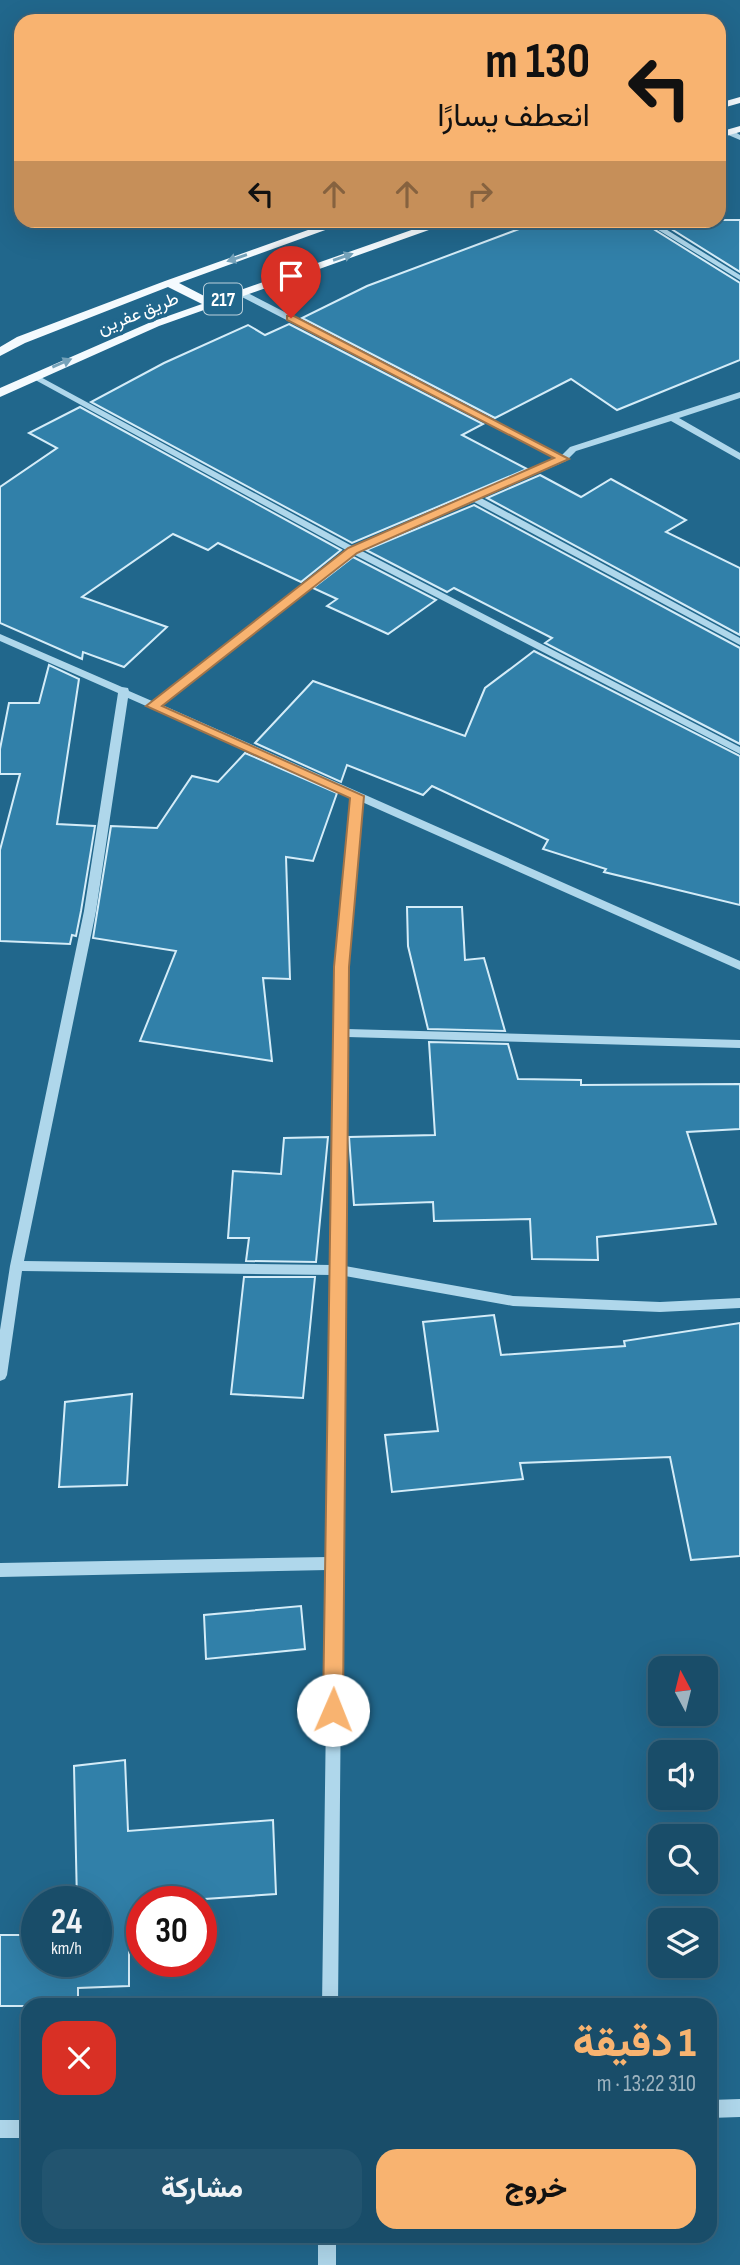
<!DOCTYPE html>
<html lang="ar">
<meta charset="utf-8">
<style>
:root{--surface:#194d69;--page:#22546f;--text:#f1f3f6;--muted:#9fb4c0;--line:#37647d;--accent:#f8b370}
body{margin:0;font-family:"Sofia Sans Condensed",Vazirmatn,sans-serif;background:var(--page);color:var(--text);direction:rtl;height:100vh;display:flex;flex-direction:column;font-size:26px;white-space:nowrap}
*{box-sizing:border-box;margin:0}
p{font-size:23px;color:var(--muted)}
.icon{flex:none;width:38px;height:38px;fill:none;stroke:currentColor;stroke-width:2;stroke-linecap:round;stroke-linejoin:round}
.map{position:relative;flex:1;overflow:hidden;direction:ltr}
.details{position:absolute;left:21px;top:1998px;width:696px;height:245px;display:flex;flex-direction:column;background:var(--surface);border-radius:21px;box-shadow:0 7px 28px #0002,0 0 0 2px var(--line);direction:rtl}
.details>*{flex:none}
.guide{position:absolute;left:14px;top:14px;width:712px;height:214px;border-radius:21px;box-shadow:0 7px 28px #0002,0 0 0 2px var(--line);direction:rtl;background:#f8b370;color:#111;overflow:hidden}
.needle{width:46px;rotate:353deg}
.controls{position:absolute;left:648px;top:1656px;display:grid;gap:14px}
.controls a{display:grid;place-items:center;width:70px;height:70px;border-radius:14px;background:var(--surface);box-shadow:0 7px 28px #0002,0 0 0 2px var(--line);font-size:35px}
.speed{position:absolute;left:21px;top:1886px;display:flex;gap:14px;font-size:35px;font-weight:700;text-align:center}
.speed>*{display:grid;place-content:center;width:91px;height:91px;border-radius:50%;background:var(--surface);box-shadow:0 7px 28px #0002,0 0 0 2px var(--line);line-height:1}
.speed small{font-size:18px;font-weight:400}
.speed .limit{border:10px solid #d22;background:#fff;color:#111}
.pin{position:absolute;display:grid;place-items:center;width:60px;height:60px;color:#fff;margin:-72px -30px;border-radius:50% 50% 50% 0;rotate:-45deg;box-shadow:0 0 7px #0007}
.pin .icon{rotate:45deg}
.me{position:absolute;width:77px;margin:-38px;rotate:1deg;stroke-linejoin:round;filter:drop-shadow(0 0 5px #0008)}
.turn{display:flex;align-items:center;gap:24px;height:147px;padding:0 21px;font-size:32px}
.turn .icon{width:91px;height:91px;stroke-width:2.5}
.turn b{display:block;font-size:49px;line-height:60px}
.lanes{display:flex;align-items:center;height:66px;padding:0 21px;background:#0003;justify-content:center;gap:35px;direction:ltr}
.lanes .off{opacity:.35}
.round{display:grid;place-items:center;flex:none;width:74px;height:74px;border-radius:21px;background:var(--page)}
.head{display:flex;align-items:center;justify-content:space-between;height:119px;padding:0 21px}
h1{font-size:42px;font-weight:800;line-height:52px;color:var(--accent)}
.cta{display:flex;gap:14px;margin-top:auto;padding:14px 21px}
.cta a{flex:1;height:80px;border-radius:21px;background:var(--accent);color:#111;font-size:28px;font-weight:800;line-height:80px;text-align:center}
.cta a+a{background:var(--page);color:var(--text)}
.map>svg:first-child{display:block}
.building{fill:#3180a9;stroke:#d4ecf8;stroke-width:2}
.lines{fill:none;stroke-linecap:round;stroke-linejoin:round}
.minor{fill:#afd7eb;fill-rule:evenodd}
.major{fill:#f4fafe;fill-rule:evenodd}
.oneway{fill:#75a2ba}
.route{fill:#f8b370;stroke:#a17449;stroke-width:2}
.labels{text-anchor:middle;stroke-width:7;stroke-linejoin:round;paint-order:stroke}
.far-street-label{font-size:18px;fill:#fff;stroke:#21678c}
.shield{fill:#21678c;stroke:#bcd1dc;stroke-width:2}
.shield-label{font-size:19px;font-weight:bold;fill:#fff}
</style>
<div class="map">
<svg width="740" height="2265" viewBox="0 0 740 2265">
<rect width="100%" height="100%" fill="#21678c"/>
<!-- building -->
<g class="building">
<path d="M 543,220 L 639,220 L 740,283 L 740,360 L 617,410 L 571,379 L 495,418 L 302,318 L 367,286 Z"/>
<path d="M 657,220 L 740,220 L 740,272 Z"/>
<path d="M 289,324 L 483,424 L 462,435 L 527,469 L 352,543 L 91,402 L 164,363 L 248,325 L 265,335 Z"/>
<path d="M 80,407 L 341,550 L 301,582 L 218,543 L 208,550 L 173,534 L 82,597 L 167,627 L 124,667 L 83,652 L 82,659 L 0,623 L 0,487 L 57,448 L 29,433 Z"/>
<path d="M 540,475 L 581,497 L 611,479 L 686,520 L 666,532 L 740,568 L 740,635 L 487,498 Z"/>
<path d="M 474,505 L 740,648 L 740,744 L 545,643 L 552,638 L 454,588 L 447,592 L 366,550 Z"/>
<path d="M 353,557 L 436,600 L 388,634 L 327,606 L 337,599 L 313,588 Z"/>
<path d="M 534,651 L 740,756 L 740,905 L 604,872 L 606,869 L 543,849 L 548,840 L 432,786 L 423,795 L 347,765 L 341,782 L 255,743 L 313,681 L 465,736 L 485,688 Z"/>
<path d="M 49,665 L 79,679 L 57,824 L 95,826 L 81,911 L 76,936 L 72,935 L 70,944 L 0,941 L 0,850 L 20,774 L 0,774 L 0,749 L 9,703 L 39,703 Z"/>
<path d="M 245,753 L 337,793 L 313,861 L 286,857 L 290,979 L 263,978 L 272,1061 L 140,1041 L 176,951 L 93,938 L 111,826 L 157,828 L 192,776 L 218,782 Z"/>
<path d="M 407,907 L 462,907 L 465,960 L 484,958 L 505,1031 L 428,1029 L 408,946 Z"/>
<path d="M 429,1042 L 508,1044 L 518,1079 L 581,1080 L 581,1085 L 740,1084 L 740,1129 L 687,1132 L 716,1224 L 597,1237 L 598,1260 L 532,1259 L 530,1219 L 434,1221 L 433,1202 L 354,1205 L 349,1137 L 435,1135 Z"/>
<path d="M 328,1137 L 316,1262 L 246,1261 L 249,1238 L 228,1238 L 233,1171 L 281,1174 L 284,1138 Z"/>
<path d="M 244,1277 L 315,1277 L 303,1398 L 231,1394 Z"/>
<path d="M 494,1315 L 501,1355 L 625,1346 L 624,1341 L 740,1323 L 740,1556 L 691,1560 L 670,1457 L 520,1463 L 523,1479 L 392,1492 L 385,1435 L 438,1431 L 423,1322 Z"/>
<path d="M 132,1394 L 127,1485 L 59,1487 L 65,1402 Z"/>
<path d="M 301,1606 L 305,1649 L 206,1659 L 204,1615 Z"/>
<path d="M 125,1760 L 128,1831 L 273,1820 L 276,1894 L 205,1899 L 206,1932 L 201,1932 L 201,1902 L 142,1902 L 142,1936 L 129,1937 L 129,1986 L 78,1988 L 78,2006 L 0,2006 L 0,1935 L 37,1935 L 37,1962 L 96,1962 L 96,1902 L 77,1902 L 74,1766 Z"/>
</g>
<g class="lines">
<!-- minor -->
<g class="minor">
<path d="M 726,130 L 732,130 L 740,135 L 740,140 L 726,134 Z"/>
<path d="M 642,220 L 651,220 L 740,275 L 740,280 Z"/>
<path d="M 238,291 L 244,291 L 562,455 L 570,447 L 740,392 L 740,398 L 679,418 L 740,453 L 740,460 L 671,421 L 576,451 L 566,461 L 481,498 L 740,638 L 740,645 L 474,502 L 360,550 L 740,747 L 740,754 L 353,554 L 160,704 L 740,961 L 740,970 L 362,802 L 348,967 L 347,1029 L 740,1040 L 740,1048 L 347,1037 L 345,1266 L 513,1296 L 660,1302 L 740,1298 L 740,1308 L 660,1312 L 513,1306 L 345,1276 L 338,2006 L 322,2006 L 328,1570 L 0,1577 L 0,1563 L 328,1557 L 332,1275 L 22,1271 L 7,1375 L 5,1379 L 0,1381 L 0,1330 L 10,1266 L 84,911 L 118,693 L 0,641 L 0,634 L 122,687 L 128,688 L 129,691 L 152,701 L 346,550 L 28,376 L 35,374 L 352,546 L 556,459 L 238,295 ZM 128,698 L 352,797 L 336,967 L 332,1265 L 24,1261 L 96,911 Z"/>
<path d="M 740,2099 L 740,2117 L 710,2118 L 710,2100 Z"/>
<rect x="0" y="2120" width="28" height="18"/>
<rect x="318" y="2236" width="18" height="29"/>
</g>
<!-- major -->
<g class="major">
<path d="M 740,97 L 740,103 L 719,109 L 719,103 Z"/>
<path d="M 740,126 L 740,132 L 719,138 L 719,132 Z"/>
<path d="M 336,220 L 353,220 L 179,283 L 212,300 L 440,220 L 457,220 L 159,326 L 0,397 L 0,388 L 151,322 L 202,304 L 168,287 L 25,343 L 0,356 L 0,347 L 17,337 L 165,281 Z"/>
</g>
</g>
<!-- one-way arrows -->
<defs><path id="oneway-solid" d="M-6-.8H1V-3.2L6.5 0L1 3.2V.8H-6Z" transform="scale(1.75)"/></defs>
<g class="oneway">
<use href="#oneway-solid" transform="translate(343 257) rotate(-19)"/>
<use href="#oneway-solid" transform="translate(237 258) rotate(161)"/>
<use href="#oneway-solid" transform="translate(62 363) rotate(-23)"/>
</g>
<!-- route -->
<path class="route" d="M 287,316 L 294,316 L 569,459 L 357,553 L 162,706 L 364,796 L 349,967 L 343,1710 L 340,1717 L 333,1720 L 326,1717 L 323,1710 L 334,967 L 350,798 L 146,706 L 348,548 L 554,458 L 287,320 Z"/>
<g class="labels">
<!-- far-street labels -->
<g class="far-street-label">
<text transform="translate(138 313) rotate(-22)" y="6">طريق عفرين</text>
</g>
<!-- shield labels -->
<rect class="shield" x="204" y="283.5" width="38" height="31" rx="5"/>
<g class="shield-label">
<text x="223" y="306">217</text>
</g>
</g>
</svg>
<div class="controls">
<a><svg class="needle" viewBox="-14 -14 28 28"><path d="M0-13l5 13h-10z" fill="#e53935"/><path d="M0 13l5-13h-10z" fill="#9fb4c0"/></svg></a>
<a><svg class="icon" aria-label="sound" viewBox="0 0 24 24"><path d="M4 9h4l5-4v14l-5-4H4zM17 9q2 3 0 6"/></svg></a>
<a><svg class="icon" aria-label="search" viewBox="0 0 24 24"><circle cx="10" cy="10" r="6"/><path d="M15 15l6 6"/></svg></a>
<a><svg class="icon" aria-label="layers" viewBox="0 0 24 24"><path d="M12 4l9 5-9 5-9-5zM3 14l9 5 9-5"/></svg></a>
</div>
<div class="speed"><div>24<small>km/h</small></div><div class="limit">30</div></div>
<div class="pin" style="left:291px;top:318px;background:#d93025"><svg class="icon" aria-label="arrive" viewBox="0 0 24 24"><path d="M6 21V4h12l-3 4 3 4H6"/></svg></div>
<svg class="me" style="left:333px;top:1710px" viewBox="-20 -20 40 40"><circle r="19" fill="#fff"/><path d="M0-13L10 11 0 6-10 11z" fill="#f8b370"/></svg>
<div class="guide">
<div class="turn"><svg class="icon" aria-label="left" viewBox="0 0 24 24"><path d="M17 20v-9H6M10 6l-5 5 5 5"/></svg><div><b>130 m</b>انعطف يسارًا</div></div>
<div class="lanes"><svg class="icon" aria-label="left" viewBox="0 0 24 24"><path d="M17 20v-9H6M10 6l-5 5 5 5"/></svg><svg class="icon off" aria-label="ahead" viewBox="0 0 24 24"><path d="M12 20V5M6 11l6-6 6 6"/></svg><svg class="icon off" aria-label="ahead" viewBox="0 0 24 24"><path d="M12 20V5M6 11l6-6 6 6"/></svg><svg class="icon off" aria-label="right" viewBox="0 0 24 24"><path d="M7 20v-9h11M14 6l5 5-5 5"/></svg></div>
</div>
<section class="details">
<div class="head"><div><h1>1 دقيقة</h1><p>310 m · 13:22</p></div><a class="round" style="background:#d93025;color:#fff"><svg class="icon" aria-label="close" viewBox="0 0 24 24"><path d="M6 6l12 12M18 6L6 18"/></svg></a></div>
<div class="cta"><a>خروج</a><a>مشاركة</a></div>
</section>
</div>
